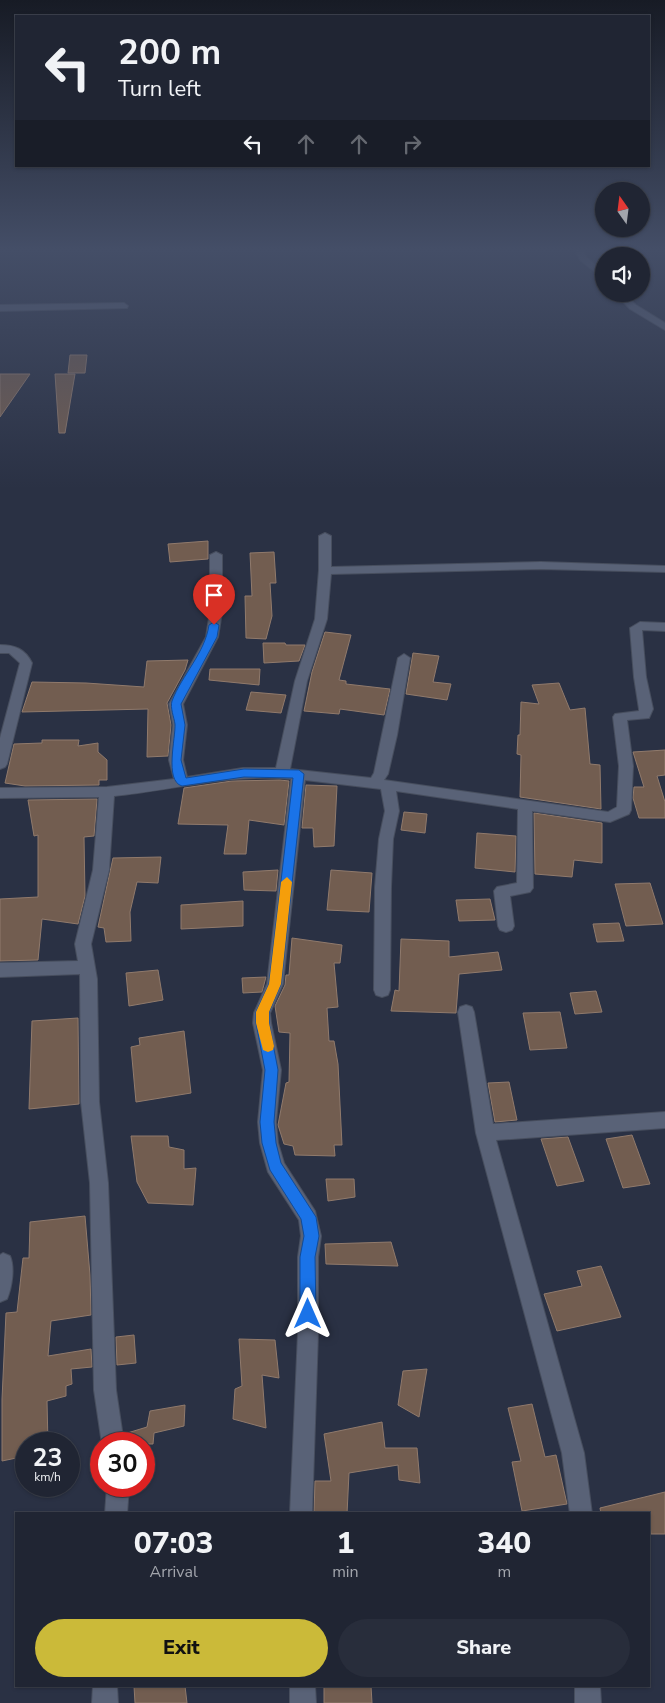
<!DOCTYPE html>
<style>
:root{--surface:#202533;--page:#282d3b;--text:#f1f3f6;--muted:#a2a5ac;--line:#3d424e;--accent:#cbba39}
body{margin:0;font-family:"Nunito Sans",sans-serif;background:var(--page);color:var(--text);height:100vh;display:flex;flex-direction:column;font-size:19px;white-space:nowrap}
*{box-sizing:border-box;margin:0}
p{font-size:16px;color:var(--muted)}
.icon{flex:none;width:28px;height:28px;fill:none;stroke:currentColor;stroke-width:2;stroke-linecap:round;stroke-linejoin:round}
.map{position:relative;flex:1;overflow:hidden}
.details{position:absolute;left:15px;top:1512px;width:635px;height:175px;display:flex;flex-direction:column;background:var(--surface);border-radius:0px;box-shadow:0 1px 4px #0004,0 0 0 1px var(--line)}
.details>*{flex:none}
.banner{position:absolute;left:15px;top:15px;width:635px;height:152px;border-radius:0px;box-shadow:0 1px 4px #0004,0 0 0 1px var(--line);background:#202533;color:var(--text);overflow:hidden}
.needle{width:32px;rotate:346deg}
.tools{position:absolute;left:595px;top:182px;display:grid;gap:10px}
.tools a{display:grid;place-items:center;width:55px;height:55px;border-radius:50%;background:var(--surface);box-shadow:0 1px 4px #0004,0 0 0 1px var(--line);font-size:25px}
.speed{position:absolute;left:15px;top:1432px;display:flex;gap:10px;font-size:25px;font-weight:700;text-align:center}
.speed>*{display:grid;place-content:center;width:65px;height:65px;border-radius:50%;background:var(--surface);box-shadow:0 1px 4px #0004,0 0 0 1px var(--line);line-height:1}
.speed small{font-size:12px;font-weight:400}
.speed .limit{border:8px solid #d22;background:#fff;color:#111}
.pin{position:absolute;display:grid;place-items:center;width:42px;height:42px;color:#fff;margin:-51px -21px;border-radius:50% 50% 50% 0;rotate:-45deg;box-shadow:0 0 5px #0007}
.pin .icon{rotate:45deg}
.me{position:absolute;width:55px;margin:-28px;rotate:0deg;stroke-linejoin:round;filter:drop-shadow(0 0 4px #0008)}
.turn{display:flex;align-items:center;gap:18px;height:105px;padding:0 20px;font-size:22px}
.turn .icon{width:65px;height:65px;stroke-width:2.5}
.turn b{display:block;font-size:35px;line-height:42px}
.lanes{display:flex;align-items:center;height:48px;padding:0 20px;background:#0003;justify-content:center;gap:25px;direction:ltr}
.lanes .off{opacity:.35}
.eta{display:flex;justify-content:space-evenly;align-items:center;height:85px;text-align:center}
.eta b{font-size:30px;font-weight:800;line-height:35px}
.primary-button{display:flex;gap:10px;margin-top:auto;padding:10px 20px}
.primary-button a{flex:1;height:58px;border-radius:30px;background:var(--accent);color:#111;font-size:20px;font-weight:800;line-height:58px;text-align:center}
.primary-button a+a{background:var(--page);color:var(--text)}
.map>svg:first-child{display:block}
.building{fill:#725d50;stroke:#907a6c}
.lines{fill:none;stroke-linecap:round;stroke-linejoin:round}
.minor-casing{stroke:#474e5e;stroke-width:2}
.minor{fill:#596277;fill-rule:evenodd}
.route{fill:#1a73e8;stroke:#114b97}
.slow{fill:#f59e0b}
</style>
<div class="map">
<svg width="665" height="1703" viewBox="0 0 665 1703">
<rect width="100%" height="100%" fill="#2a3144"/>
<!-- building -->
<g class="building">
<path d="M 70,355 L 87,355 L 85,373 L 68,373 Z"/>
<path d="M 0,374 L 30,374 L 0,417 Z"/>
<path d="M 55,374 L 75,374 L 65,433 L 59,433 Z"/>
<path d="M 208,541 L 208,559 L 170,562 L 168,544 Z"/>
<path d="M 274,552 L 276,583 L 270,583 L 272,616 L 266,639 L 246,638 L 245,596 L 252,596 L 250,553 Z"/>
<path d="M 325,632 L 351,635 L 339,680 L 346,681 L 346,684 L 390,689 L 384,715 L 340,709 L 339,714 L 304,711 L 312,672 Z"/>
<path d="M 263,643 L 285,643 L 286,645 L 305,645 L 299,661 L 264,663 Z"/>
<path d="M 413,653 L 439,656 L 433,682 L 451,684 L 447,700 L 406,694 Z"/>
<path d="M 188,660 L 185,670 L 167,703 L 171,725 L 168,756 L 147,757 L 148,709 L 22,712 L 32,682 L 86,683 L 144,687 L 147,661 Z"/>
<path d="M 210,669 L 260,669 L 259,685 L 209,680 Z"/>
<path d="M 559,683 L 570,710 L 585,708 L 590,764 L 600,765 L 601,809 L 520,797 L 521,755 L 517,754 L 518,735 L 520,735 L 521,702 L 539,704 L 532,685 Z"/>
<path d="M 251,692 L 286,695 L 281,713 L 246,710 Z"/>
<path d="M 42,740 L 79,740 L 78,746 L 98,743 L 98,752 L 107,760 L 107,780 L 99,780 L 99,785 L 25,786 L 5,783 L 14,744 L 42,743 Z"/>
<path d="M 665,750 L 665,775 L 657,776 L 665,802 L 665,818 L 639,818 L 633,798 L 634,787 L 644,787 L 633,752 Z"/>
<path d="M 280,780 L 289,781 L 284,825 L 249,820 L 246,854 L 224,854 L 228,825 L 178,824 L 184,788 L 232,781 Z"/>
<path d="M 306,785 L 337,786 L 334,846 L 314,847 L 313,828 L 302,828 Z"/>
<path d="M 97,799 L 94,836 L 84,837 L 85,896 L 78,924 L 42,919 L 38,960 L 0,961 L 0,899 L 38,897 L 38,835 L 34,836 L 28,800 Z"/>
<path d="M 404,812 L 427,814 L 425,833 L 401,830 Z"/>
<path d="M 534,813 L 602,823 L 602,863 L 574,860 L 572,877 L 535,874 Z"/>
<path d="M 477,833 L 516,836 L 515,872 L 475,868 Z"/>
<path d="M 161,857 L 158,883 L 137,882 L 130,912 L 131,941 L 106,942 L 104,928 L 98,927 L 113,858 Z"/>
<path d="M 278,870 L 276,891 L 244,890 L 243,872 Z"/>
<path d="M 331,870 L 372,873 L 369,912 L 327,910 Z"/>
<path d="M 650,883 L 663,924 L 626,926 L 615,884 Z"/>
<path d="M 490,899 L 495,920 L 459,921 L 456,900 Z"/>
<path d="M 243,901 L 243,926 L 181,929 L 181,905 Z"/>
<path d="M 619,923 L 624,941 L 597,942 L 593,924 Z"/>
<path d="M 292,938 L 342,945 L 340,963 L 334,963 L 338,1007 L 327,1008 L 329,1041 L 334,1041 L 338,1064 L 342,1145 L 334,1145 L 335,1156 L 295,1155 L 293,1146 L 284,1144 L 278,1125 L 286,1083 L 289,1082 L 290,1033 L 279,1032 L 275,1006 L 285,985 L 286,975 L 289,975 Z"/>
<path d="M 401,939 L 449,941 L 449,957 L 498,952 L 502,970 L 459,974 L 456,1013 L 391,1011 L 395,990 L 399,991 Z"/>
<path d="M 158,970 L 163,1000 L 129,1006 L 126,973 Z"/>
<path d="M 266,977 L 262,992 L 243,993 L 242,978 Z"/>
<path d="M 596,991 L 602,1012 L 575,1014 L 570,993 Z"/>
<path d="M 560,1012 L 567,1048 L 530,1050 L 523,1013 Z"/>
<path d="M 78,1018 L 79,1104 L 29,1109 L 32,1021 Z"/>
<path d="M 184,1031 L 191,1093 L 136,1102 L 131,1047 L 140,1045 L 139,1038 Z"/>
<path d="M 509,1082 L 517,1120 L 495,1122 L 488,1083 Z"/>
<path d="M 632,1135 L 650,1184 L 623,1188 L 606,1139 Z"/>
<path d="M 131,1136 L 168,1136 L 169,1147 L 184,1150 L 184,1169 L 196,1168 L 193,1205 L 148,1203 L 137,1182 Z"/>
<path d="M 568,1137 L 584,1181 L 557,1186 L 541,1139 Z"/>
<path d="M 326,1179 L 354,1179 L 355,1197 L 328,1201 Z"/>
<path d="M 85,1216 L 90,1275 L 91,1315 L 51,1321 L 48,1356 L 91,1349 L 92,1367 L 71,1369 L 72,1384 L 66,1386 L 66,1396 L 47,1401 L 48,1444 L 26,1444 L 26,1456 L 2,1461 L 2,1399 L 6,1313 L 17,1312 L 23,1258 L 29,1258 L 30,1222 Z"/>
<path d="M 391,1242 L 398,1266 L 326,1264 L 325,1244 Z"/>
<path d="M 601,1266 L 621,1317 L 557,1331 L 544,1294 L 582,1286 L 577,1271 Z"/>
<path d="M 134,1335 L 136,1363 L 117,1365 L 116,1337 Z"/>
<path d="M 239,1339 L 275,1340 L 279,1378 L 262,1375 L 266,1428 L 233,1419 L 235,1389 L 242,1386 Z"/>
<path d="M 427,1369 L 419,1417 L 398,1405 L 403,1371 Z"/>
<path d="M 532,1404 L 545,1457 L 556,1455 L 567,1504 L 522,1511 L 512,1462 L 521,1461 L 508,1408 Z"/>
<path d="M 185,1405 L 184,1426 L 154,1433 L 153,1444 L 126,1444 L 124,1434 L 147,1427 L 150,1411 Z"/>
<path d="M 382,1422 L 385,1448 L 417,1448 L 420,1483 L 399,1480 L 398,1465 L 349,1473 L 347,1514 L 314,1514 L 315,1481 L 331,1481 L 324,1434 Z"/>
<path d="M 665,1492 L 665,1534 L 651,1534 L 649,1514 L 601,1514 L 600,1508 Z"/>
<path d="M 134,1686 L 185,1686 L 187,1703 L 135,1703 Z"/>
<path d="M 324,1686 L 371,1686 L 372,1703 L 324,1703 Z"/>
</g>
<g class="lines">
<defs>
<g id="minor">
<path d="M 575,250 L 583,250 L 586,257 L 604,272 L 604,279 L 580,260 Z"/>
<path d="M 616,294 L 624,294 L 636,305 L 665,323 L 665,330 L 630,309 Z"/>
<path d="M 124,303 L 128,306 L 127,308 L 0,311 L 0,305 Z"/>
<path d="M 325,533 L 331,536 L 331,567 L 541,562 L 665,566 L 665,572 L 541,569 L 331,574 L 327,619 L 307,681 L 290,769 L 371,778 L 374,773 L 398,658 L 404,654 L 410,658 L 397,735 L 388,774 L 384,780 L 608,812 L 617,807 L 619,766 L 613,717 L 615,714 L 639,711 L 639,709 L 634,677 L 630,628 L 640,622 L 665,623 L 665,631 L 642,630 L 646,677 L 653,709 L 649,718 L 627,720 L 633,766 L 631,810 L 629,814 L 610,822 L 532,811 L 533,888 L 530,892 L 510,896 L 514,926 L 512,930 L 506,932 L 500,930 L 498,926 L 494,891 L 497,887 L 517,883 L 518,809 L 396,791 L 399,811 L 393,839 L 391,887 L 390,990 L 388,995 L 382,997 L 376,995 L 374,990 L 375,887 L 379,839 L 385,811 L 381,789 L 305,780 L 283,984 L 270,1013 L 271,1023 L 281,1070 L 276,1122 L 278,1143 L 284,1163 L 315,1211 L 321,1236 L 318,1257 L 318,1333 L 312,1514 L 290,1514 L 298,1333 L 298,1257 L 301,1236 L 299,1220 L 268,1172 L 260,1143 L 258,1122 L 263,1070 L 253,1023 L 254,1013 L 267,984 L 291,779 C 232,773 173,790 114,796 L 109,870 L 91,944 L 97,979 L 99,1102 L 108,1183 L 116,1390 L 124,1444 L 102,1444 L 94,1390 L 90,1183 L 81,1102 L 80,974 L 0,977 L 0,963 L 78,961 L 75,944 L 93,870 L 99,797 L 0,798 L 0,788 L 107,787 L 174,779 L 169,760 L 173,725 L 169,704 L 206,637 L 210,612 L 210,555 L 216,552 L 222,555 L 222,612 L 218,637 L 183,704 L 187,725 L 183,760 L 187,777 L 243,768 L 276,768 L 295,681 L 315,619 L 319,570 L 319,536 Z"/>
<path d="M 0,645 C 15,645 25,649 32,663 L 7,764 L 5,767 L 0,769 L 0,738 L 20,663 L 9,653 L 0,653 Z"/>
<path d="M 466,1005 L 472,1007 L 474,1012 L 493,1124 L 665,1112 L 665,1128 L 496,1140 L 584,1453 L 592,1514 L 570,1514 L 562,1453 L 476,1133 L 458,1012 L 460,1007 Z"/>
<path d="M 3,1253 L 10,1256 C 15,1268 12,1287 7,1299 L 0,1302 L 0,1255 Z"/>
<path d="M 107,1486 L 129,1486 L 127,1514 L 105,1514 Z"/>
<path d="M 93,1686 L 117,1686 L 118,1703 L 92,1703 Z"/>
<path d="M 290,1686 L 315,1686 L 316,1703 L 290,1703 Z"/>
<path d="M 575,1686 L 600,1686 L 601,1703 L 575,1703 Z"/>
</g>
</defs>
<!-- minor casing -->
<use href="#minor" class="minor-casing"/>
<!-- minor -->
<use href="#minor" class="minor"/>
</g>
<!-- sky -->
<linearGradient id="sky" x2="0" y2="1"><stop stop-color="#171b25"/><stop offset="0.51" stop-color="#444e67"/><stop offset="1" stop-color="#444e67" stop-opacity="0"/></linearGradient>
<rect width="665" height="489" fill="url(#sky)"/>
<!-- route -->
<path class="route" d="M 214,622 L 219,625 L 217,637 L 181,704 L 185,725 L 181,760 L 186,778 L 244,769 L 299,770 L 304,774 L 281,984 L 269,1012 L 269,1023 L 278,1070 L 274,1122 L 276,1143 L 281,1163 L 316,1217 L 319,1236 L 315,1257 L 316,1314 L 314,1320 L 308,1322 L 303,1320 L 300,1314 L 300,1257 L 304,1236 L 301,1219 L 270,1170 L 262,1143 L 260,1122 L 265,1070 L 256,1023 L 256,1012 L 269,984 L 293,778 L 244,777 L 182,786 C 164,781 176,737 175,724 C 174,717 170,708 172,701 C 182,675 205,653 209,625 Z"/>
<!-- slow -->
<path class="slow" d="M 287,877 L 292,882 L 281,984 L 269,1012 L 269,1023 L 274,1046 L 273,1050 L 268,1052 L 263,1050 L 256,1023 L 256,1012 L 269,984 L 281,882 Z"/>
</svg>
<div class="tools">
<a><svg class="needle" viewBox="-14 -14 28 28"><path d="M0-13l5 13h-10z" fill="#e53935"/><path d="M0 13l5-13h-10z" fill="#a2a5ac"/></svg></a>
<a><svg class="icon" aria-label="sound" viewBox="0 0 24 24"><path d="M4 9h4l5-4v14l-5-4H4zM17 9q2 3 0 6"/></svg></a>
</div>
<div class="speed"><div>23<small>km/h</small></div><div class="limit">30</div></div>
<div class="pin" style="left:214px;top:625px;background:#d93025"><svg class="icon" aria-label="arrive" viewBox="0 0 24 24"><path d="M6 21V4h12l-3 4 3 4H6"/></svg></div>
<svg class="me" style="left:308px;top:1314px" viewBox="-20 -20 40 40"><path d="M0-17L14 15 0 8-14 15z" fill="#1a73e8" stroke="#fff" stroke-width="4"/></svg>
<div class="banner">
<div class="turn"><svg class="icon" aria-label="left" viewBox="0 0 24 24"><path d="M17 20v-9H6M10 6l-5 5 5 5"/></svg><div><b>200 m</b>Turn left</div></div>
<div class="lanes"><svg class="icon" aria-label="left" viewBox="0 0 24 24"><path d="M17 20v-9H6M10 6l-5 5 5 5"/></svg><svg class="icon off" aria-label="ahead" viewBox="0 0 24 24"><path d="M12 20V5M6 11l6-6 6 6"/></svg><svg class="icon off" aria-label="ahead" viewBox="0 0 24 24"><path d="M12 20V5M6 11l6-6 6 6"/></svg><svg class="icon off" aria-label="right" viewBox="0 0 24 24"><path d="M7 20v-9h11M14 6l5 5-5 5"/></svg></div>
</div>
<section class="details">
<div class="eta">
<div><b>07:03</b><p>Arrival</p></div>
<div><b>1</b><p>min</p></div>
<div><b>340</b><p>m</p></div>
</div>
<div class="primary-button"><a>Exit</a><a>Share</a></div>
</section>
</div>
